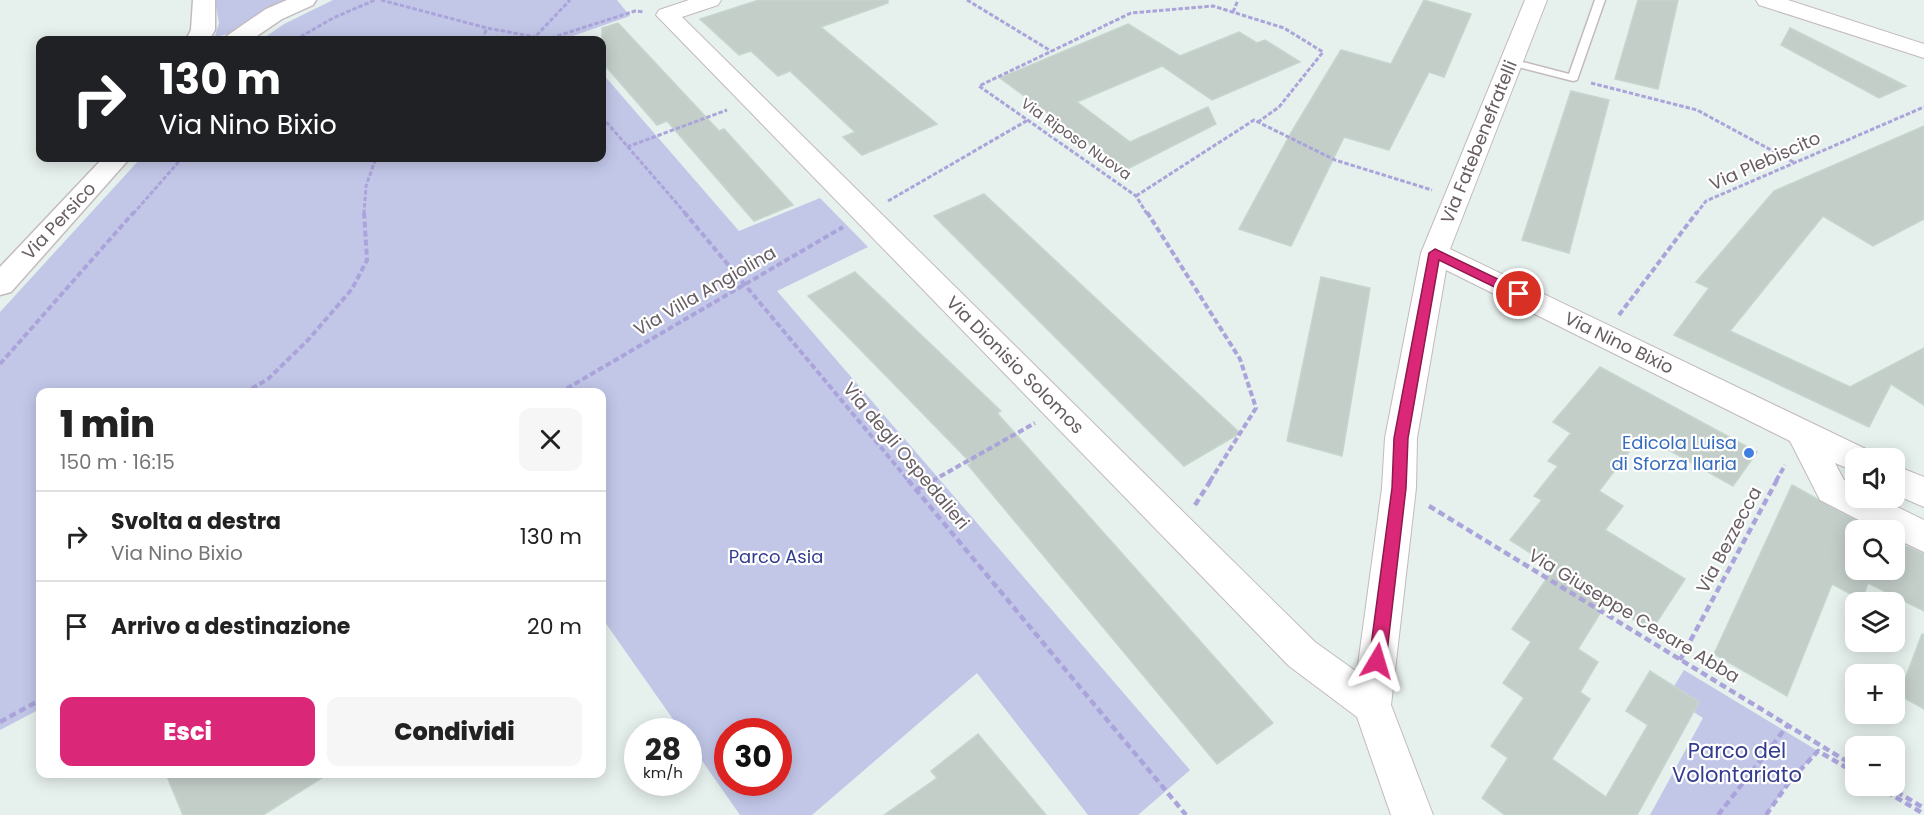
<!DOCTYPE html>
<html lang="it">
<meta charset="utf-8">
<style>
:root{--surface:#fff;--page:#f6f6f6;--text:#222;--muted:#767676;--line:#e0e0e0;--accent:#db2777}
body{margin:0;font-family:Poppins,sans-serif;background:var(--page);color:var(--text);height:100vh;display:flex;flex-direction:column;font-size:22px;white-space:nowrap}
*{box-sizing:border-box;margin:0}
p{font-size:20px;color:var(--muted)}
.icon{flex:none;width:33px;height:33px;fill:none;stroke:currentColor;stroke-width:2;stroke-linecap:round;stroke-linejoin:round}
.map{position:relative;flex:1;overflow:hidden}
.drawer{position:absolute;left:36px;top:388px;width:570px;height:390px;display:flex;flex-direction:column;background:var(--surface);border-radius:12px;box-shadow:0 3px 15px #0003}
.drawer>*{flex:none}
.banner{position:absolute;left:36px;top:36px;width:570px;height:126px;border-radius:12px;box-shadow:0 3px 15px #0003;background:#202124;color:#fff;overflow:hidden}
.controls{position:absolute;left:1845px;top:448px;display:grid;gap:12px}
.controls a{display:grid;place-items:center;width:60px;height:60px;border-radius:12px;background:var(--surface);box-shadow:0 3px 15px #0003;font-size:30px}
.speed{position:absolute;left:624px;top:718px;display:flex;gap:12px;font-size:30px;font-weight:700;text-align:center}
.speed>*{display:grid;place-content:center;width:78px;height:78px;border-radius:50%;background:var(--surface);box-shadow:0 3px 15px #0003;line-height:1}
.speed small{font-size:15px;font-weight:400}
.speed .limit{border:9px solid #d22;background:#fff;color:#111}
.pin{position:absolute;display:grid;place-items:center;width:51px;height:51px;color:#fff;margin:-26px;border:3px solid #fff;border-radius:50%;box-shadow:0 2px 6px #0007}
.me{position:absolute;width:66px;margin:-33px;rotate:7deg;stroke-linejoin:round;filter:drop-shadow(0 0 4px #0008)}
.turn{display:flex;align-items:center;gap:21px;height:126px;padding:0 24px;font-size:27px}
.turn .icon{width:78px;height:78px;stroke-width:2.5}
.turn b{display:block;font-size:42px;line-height:51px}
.round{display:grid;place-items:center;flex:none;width:63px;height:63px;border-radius:12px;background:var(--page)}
.head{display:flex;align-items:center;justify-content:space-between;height:102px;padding:0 24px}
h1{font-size:36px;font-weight:800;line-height:45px}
.button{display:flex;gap:12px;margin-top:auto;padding:12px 24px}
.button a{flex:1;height:69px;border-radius:12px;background:var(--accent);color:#fff;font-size:24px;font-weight:800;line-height:69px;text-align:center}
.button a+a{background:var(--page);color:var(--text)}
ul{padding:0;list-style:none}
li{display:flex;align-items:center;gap:18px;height:90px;padding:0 24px;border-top:2px solid var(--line)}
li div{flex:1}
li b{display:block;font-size:22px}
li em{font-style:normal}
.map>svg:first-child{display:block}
.green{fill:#c2c7e8;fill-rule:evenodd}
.building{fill:#c4cec9;stroke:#c4d5ce;stroke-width:1.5}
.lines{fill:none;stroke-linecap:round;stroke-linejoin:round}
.lane-casing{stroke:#c2babe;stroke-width:3}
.street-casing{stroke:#c2babe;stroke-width:2}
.secondary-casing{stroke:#c4bbc0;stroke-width:3}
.path-far2{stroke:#aba4db;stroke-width:3;stroke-dasharray:4.5 2;stroke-linecap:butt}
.path-far1{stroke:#aba4db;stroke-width:4;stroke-dasharray:6 3;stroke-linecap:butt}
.path{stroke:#aba4db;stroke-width:4.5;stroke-dasharray:7 4;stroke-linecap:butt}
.lane{fill:#fff;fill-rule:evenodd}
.street{fill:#fff;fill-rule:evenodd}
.secondary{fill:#fff;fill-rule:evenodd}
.route{fill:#db2777;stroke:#8e194d;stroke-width:1.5}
.shop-dot{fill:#3f7fe0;stroke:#fff;stroke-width:2}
.labels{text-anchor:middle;stroke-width:4.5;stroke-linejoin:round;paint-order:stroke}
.far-street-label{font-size:15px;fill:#675d63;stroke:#fff}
.street-label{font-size:18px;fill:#675d63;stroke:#fff}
.shop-label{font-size:18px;fill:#366cbe;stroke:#fff;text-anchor:end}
.park-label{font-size:18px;fill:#343c8f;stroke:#fff}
.near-park-label{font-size:21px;fill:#343c8f;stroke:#fff}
</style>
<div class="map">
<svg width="1924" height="815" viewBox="0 0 1924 815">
<rect width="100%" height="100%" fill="#e6f0ed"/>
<!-- green -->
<g class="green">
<path d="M 215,0 L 285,0 L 245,22 L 227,34 L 216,37 L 215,36 L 219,23 Z"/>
<path d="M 333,0 L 617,0 L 630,16 L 570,37 L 573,40 L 261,40 L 284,24 Z"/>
<path d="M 602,73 L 739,231 L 820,198 L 868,247 L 777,291 L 1190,770 L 1138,815 L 1088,815 L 977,673 L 812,815 L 740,815 L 689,742 L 688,732 L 682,732 L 602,618 L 602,393 L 40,393 L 40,709 L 0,730 L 0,312 L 141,158 L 602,158 ZM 728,732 L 778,732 L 778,783 L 728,783 Z"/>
<path d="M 1684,670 L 1818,751 L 1790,781 L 1766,815 L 1650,815 L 1703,718 L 1668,696 Z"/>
</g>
<!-- building -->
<g class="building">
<path d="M 759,0 L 888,0 L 888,3 L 821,27 L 937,124 L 862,155 L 843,137 L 855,132 L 790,71 L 778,76 L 751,51 L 739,55 L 700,19 Z"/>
<path d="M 1424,0 L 1471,14 L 1444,77 L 1429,72 L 1389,150 L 1344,137 L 1291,246 L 1239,229 L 1292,131 L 1341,50 L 1391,64 Z"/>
<path d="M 1638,0 L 1678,0 L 1658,89 L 1615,79 Z"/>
<path d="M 618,23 L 719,131 L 724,129 L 793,205 L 754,221 L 667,121 L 657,125 L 602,62 L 602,28 Z"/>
<path d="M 1128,24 L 1180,56 L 1239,32 L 1257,43 L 1265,40 L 1300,62 L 1212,100 L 1162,66 L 1077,102 L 1130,142 L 1208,107 L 1216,124 L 1125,170 L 1000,78 Z"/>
<path d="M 1790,28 L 1906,86 L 1879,98 L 1781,45 Z"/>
<path d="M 1571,91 L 1609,100 L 1569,253 L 1522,240 Z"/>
<path d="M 1924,126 L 1924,219 L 1873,246 L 1823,216 L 1730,331 L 1850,387 L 1924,348 L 1924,405 L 1891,384 L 1869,427 L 1674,335 L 1709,288 L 1696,282 L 1774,191 Z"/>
<path d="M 984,194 L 1240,433 L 1184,466 L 934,216 Z"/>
<path d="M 855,272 L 1001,411 L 997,413 L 1273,723 L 1217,764 L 968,465 L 971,463 L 808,296 Z"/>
<path d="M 1321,277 L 1370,288 L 1342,456 L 1287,441 Z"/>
<path d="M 1600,367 L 1757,452 L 1733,486 L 1642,435 L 1599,491 L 1623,506 L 1605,530 L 1685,579 L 1651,631 L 1607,602 L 1578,649 L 1598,662 L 1580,692 L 1590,699 L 1552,759 L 1606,797 L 1648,725 L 1626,711 L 1650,671 L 1699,702 L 1637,815 L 1505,815 L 1482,798 L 1508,758 L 1491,746 L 1524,698 L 1503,683 L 1531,642 L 1512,629 L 1554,568 L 1510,540 L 1542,500 L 1534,496 L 1558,466 L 1548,461 L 1571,433 L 1553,422 Z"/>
<path d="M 1792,485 L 1875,531 L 1856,531 L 1856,570 L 1894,570 L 1894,541 L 1924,554 L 1924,611 L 1868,583 L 1862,600 L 1832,584 L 1787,696 L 1714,654 Z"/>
<path d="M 1922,634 L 1924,635 L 1924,709 L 1899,695 Z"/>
<path d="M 978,734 L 1046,815 L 884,815 L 937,778 L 931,771 Z"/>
<path d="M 166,774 L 328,774 L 263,815 L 183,815 Z"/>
</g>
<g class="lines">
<defs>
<path id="lane" d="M 1595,0 L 1605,0 L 1577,80 L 1573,81 L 1507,64 L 1507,60 L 1511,59 L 1569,74 Z"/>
<g id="street">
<path d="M 689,0 L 721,0 L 718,5 L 682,17 L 1315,642 L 1357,672 L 1382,488 L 1385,438 L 1421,253 L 1525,0 L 1547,0 L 1450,249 L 1868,450 L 1872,459 L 1856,459 L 1856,472 L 1835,463 L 1844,480 L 1856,486 L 1856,498 L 1879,498 L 1924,520 L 1924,552 L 1894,538 L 1894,531 L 1880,531 L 1820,500 L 1790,441 L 1446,270 L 1417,438 L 1416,488 L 1391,705 L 1433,815 L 1391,815 L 1357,717 L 1289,666 L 656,15 L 659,10 Z"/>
<path d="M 1756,0 L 1788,0 L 1924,44 L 1924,58 L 1759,5 Z"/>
<path d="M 1894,465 L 1924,477 L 1924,507 L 1894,494 Z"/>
</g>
<g id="secondary">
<path d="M 193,0 L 215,0 L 215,30 L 209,40 L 186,40 L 191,30 Z"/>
<path d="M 287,0 L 316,0 L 313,5 L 282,19 L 251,40 L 224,40 L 228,35 L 266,9 Z"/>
<path d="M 103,158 L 130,158 L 11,292 L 0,295 L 0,267 Z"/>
</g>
</defs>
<!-- lane casing -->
<use href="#lane" class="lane-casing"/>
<!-- street casing -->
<use href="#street" class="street-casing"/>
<!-- secondary casing -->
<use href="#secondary" class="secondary-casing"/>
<!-- path-far2 -->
<g class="path-far2">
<path d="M 381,0 L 487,28 L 535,37"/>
<path d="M 967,0 L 1051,51"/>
<path d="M 1233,12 L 1238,0"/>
<path d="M 295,40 L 333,18 L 375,0"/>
<path d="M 482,40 L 487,28"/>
<path d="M 538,40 L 535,37 L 570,0"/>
<path d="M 545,40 L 635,11 L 644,12"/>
<path d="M 1591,83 L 1697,110 L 1795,163"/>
<path d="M 602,117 L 686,214"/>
<path d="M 627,147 L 727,110"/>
<path d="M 1136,196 L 1254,120 L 1335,160 L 1432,190"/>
<path d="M 888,201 L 1028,120"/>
<path d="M 133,214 L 182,158"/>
<path d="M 364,214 L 366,186 L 376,158"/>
<path d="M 1147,214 L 1136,196 L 979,86 L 1131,13 L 1213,6 L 1284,28 L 1323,52 L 1279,107 L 1258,122"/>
<path d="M 1696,214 L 1706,201 L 1924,107"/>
</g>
<!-- path-far1 -->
<g class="path-far1">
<path d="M 684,212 L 909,481"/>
<path d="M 1147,212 L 1240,359 L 1256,408 L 1210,481"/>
<path d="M 1619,315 L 1697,212"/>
<path d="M 0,364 L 134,212"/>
<path d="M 244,393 L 268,379 L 308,340 L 352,289 L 367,260 L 364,212"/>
<path d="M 559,393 L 843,227"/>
<path d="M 932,481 L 1035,423"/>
<path d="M 1776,481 L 1785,465"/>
</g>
<!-- path -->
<g class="path">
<path d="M 908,480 L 1186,815"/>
<path d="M 916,490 L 934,480"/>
<path d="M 1195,505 L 1211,480"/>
<path d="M 1429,506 L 1856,767"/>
<path d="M 1680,660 L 1777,480"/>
<path d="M 0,722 L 40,700"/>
<path d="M 1877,786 L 1924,814"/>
<path d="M 1887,786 L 1924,808"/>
<path d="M 1718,815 L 1788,725"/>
<path d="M 1766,815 L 1790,781 L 1818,751 L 1856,773"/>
</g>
<!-- lane -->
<use href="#lane" class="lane"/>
<!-- street -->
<use href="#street" class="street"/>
<!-- secondary -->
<use href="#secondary" class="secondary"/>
</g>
<!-- route -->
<path class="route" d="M 1435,249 L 1523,291 L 1525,294 L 1523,297 L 1515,297 L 1439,260 L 1408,438 L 1406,488 L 1386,661 L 1383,667 L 1377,669 L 1371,667 L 1369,661 L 1392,488 L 1394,438 L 1429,253 Z"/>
<!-- markers -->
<circle class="shop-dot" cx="1749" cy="453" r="6"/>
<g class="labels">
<!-- far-street labels -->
<g class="far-street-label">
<text transform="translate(1076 139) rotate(35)" y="5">Via Riposo Nuova</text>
</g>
<!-- street labels -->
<g class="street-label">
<text transform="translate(1479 142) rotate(-68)" y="6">Via Fatebenefratelli</text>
<text transform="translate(1765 161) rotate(-24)" y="6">Via Plebiscito</text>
<text transform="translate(59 221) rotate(-47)" y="6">Via Persico</text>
<text transform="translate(705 291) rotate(-30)" y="6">Via Villa Angiolina</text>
<text transform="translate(1619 343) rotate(26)" y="6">Via Nino Bixio</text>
<text transform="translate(1015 365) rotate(45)" y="6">Via Dionisio Solomos</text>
<text transform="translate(906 456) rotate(50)" y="6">Via degli Ospedalieri</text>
<text transform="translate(1729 540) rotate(-62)" y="6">Via Bezzecca</text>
<text transform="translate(1634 616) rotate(31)" y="6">Via Giuseppe Cesare Abba</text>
</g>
<!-- shop labels -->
<g class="shop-label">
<text x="1737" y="449">Edicola Luisa<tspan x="1737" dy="21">di Sforza Ilaria</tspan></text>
</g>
<!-- park labels -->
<g class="park-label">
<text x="776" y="563">Parco Asia</text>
</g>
<!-- near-park labels -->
<g class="near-park-label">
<text x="1737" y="758">Parco del<tspan x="1737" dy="24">Volontariato</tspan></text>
</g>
</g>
</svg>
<div class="controls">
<a><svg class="icon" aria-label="sound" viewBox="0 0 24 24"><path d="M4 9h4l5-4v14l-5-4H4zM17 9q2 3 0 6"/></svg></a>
<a><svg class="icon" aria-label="search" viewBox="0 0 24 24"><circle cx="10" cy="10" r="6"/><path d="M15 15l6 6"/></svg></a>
<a><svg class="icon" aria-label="layers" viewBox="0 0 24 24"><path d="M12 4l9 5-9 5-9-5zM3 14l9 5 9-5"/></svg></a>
<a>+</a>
<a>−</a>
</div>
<div class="speed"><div>28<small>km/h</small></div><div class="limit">30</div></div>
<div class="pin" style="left:1519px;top:294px;background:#d93025"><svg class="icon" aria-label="arrive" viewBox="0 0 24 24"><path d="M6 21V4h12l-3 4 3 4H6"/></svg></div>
<svg class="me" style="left:1377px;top:661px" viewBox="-20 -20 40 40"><path d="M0-17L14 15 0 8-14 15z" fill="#db2777" stroke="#fff" stroke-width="4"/></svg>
<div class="banner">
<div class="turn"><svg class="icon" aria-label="right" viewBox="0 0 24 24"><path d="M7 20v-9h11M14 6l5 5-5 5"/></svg><div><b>130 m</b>Via Nino Bixio</div></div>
</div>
<section class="drawer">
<div class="head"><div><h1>1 min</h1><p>150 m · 16:15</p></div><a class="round"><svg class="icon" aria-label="close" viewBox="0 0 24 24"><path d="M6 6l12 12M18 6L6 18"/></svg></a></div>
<ul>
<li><svg class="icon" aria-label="right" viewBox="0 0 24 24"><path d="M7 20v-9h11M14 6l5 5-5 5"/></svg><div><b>Svolta a destra</b><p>Via Nino Bixio</p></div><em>130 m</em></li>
<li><svg class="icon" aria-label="arrive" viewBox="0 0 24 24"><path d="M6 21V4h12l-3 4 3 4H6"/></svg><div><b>Arrivo a destinazione</b></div><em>20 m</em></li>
</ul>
<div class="button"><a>Esci</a><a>Condividi</a></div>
</section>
</div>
